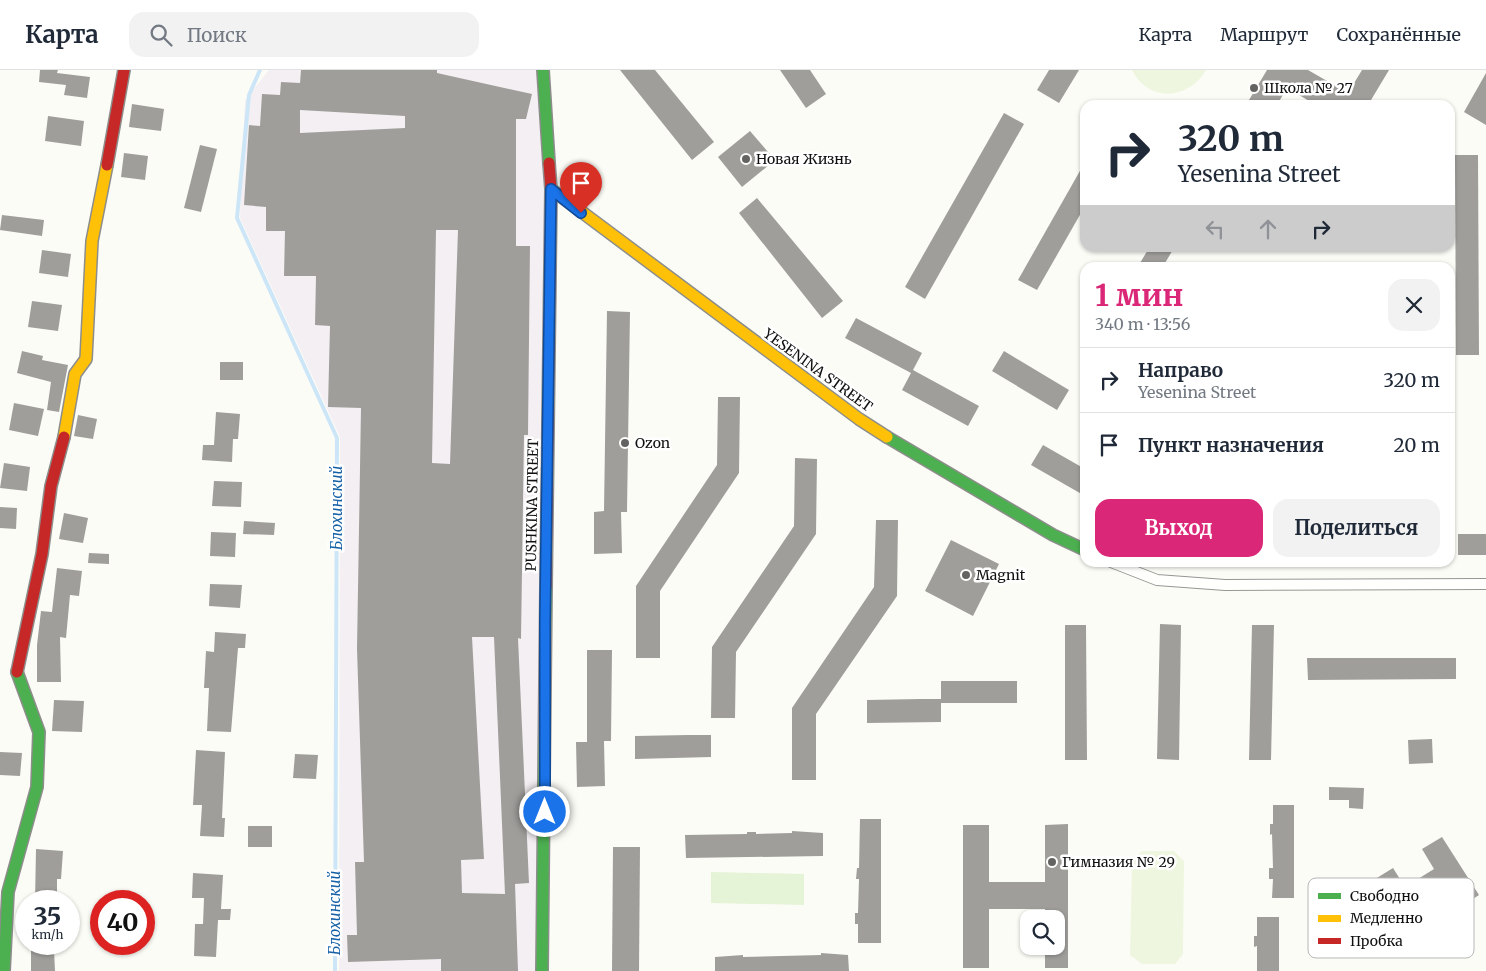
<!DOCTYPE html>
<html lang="ru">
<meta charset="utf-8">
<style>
:root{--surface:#fff;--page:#f2f2f3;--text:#1f2937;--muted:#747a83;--line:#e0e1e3;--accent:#db2777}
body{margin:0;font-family:Merriweather,serif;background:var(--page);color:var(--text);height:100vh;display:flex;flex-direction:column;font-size:19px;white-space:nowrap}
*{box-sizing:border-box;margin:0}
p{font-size:16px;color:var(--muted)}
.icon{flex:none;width:28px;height:28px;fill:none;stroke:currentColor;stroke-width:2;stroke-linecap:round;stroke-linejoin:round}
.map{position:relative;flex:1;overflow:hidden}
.panel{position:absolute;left:1080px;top:192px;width:375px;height:305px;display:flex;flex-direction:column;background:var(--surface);border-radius:15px;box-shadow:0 1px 4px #0004}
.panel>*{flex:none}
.top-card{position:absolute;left:1080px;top:30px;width:375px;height:152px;border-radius:15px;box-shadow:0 1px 4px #0004;background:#fff;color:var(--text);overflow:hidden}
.fabs{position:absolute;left:1020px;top:840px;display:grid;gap:10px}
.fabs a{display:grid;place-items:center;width:45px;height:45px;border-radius:10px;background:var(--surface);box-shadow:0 1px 4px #0004;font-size:25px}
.speed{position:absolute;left:15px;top:820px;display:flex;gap:10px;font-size:25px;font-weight:700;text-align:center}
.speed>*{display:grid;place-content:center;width:65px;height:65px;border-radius:50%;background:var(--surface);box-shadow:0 1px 4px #0004;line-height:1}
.speed small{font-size:12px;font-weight:400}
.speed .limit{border:8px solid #d22;background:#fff;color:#111}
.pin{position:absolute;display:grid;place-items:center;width:42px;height:42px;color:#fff;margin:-51px -21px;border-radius:50% 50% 50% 0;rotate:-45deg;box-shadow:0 0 5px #0007}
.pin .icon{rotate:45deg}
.me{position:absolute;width:55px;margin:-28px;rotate:0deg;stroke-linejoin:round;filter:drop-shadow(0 0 4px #0008)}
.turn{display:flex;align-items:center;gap:18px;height:105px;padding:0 15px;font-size:22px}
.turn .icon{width:65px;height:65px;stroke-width:2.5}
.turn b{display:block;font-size:35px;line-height:42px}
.lanes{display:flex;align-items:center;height:48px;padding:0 15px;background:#0003;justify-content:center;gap:25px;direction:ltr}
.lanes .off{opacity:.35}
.round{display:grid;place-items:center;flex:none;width:52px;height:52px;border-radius:15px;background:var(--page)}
.headline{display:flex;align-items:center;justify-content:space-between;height:85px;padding:0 15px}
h1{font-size:30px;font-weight:700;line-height:38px;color:var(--accent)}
.cta{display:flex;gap:10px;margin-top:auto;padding:10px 15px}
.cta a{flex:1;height:58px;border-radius:15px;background:var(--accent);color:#fff;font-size:20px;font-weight:700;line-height:58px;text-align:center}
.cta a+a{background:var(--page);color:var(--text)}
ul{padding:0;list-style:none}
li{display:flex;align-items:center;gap:15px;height:65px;padding:0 15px;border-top:1px solid var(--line)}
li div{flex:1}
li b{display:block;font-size:19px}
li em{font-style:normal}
header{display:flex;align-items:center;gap:30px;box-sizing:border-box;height:70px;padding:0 25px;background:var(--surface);border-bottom:1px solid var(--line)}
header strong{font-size:24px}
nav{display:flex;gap:28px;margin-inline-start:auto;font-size:18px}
.search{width:350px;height:45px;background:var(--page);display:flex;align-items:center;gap:12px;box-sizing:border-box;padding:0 18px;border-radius:15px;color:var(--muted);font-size:19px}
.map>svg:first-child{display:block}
.industrial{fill:#f4eff3}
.green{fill:#e5f3d7}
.pitch{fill:#eff6e0}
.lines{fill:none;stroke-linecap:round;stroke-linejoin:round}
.stream{stroke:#cce6f7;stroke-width:4}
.building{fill:#a09e9b;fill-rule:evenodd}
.street-casing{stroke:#969694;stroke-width:12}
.fast-casing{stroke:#8d8d8b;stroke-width:14}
.slow-casing{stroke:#8d8d8b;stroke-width:14}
.jam-casing{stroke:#8d8d8b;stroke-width:14}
.street{stroke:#fffffe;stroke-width:10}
.fast{stroke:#4caf50;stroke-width:11}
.slow{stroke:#ffc107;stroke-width:11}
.jam{stroke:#c62828;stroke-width:11}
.route-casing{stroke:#114b97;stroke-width:12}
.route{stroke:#1a73e8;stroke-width:9}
.poi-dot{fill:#636361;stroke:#fff;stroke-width:2}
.labels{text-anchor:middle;stroke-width:5;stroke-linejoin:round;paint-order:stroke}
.poi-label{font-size:14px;fill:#101010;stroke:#fff;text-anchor:start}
.street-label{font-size:14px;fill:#101010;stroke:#fff}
.water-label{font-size:15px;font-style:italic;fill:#1661a6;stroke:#fff}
.key{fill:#fff;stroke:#b7b7b7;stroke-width:1}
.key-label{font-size:14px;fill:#101010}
</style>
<header>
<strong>Карта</strong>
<div class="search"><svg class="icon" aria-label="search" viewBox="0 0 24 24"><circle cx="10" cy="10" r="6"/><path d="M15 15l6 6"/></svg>Поиск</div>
<nav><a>Карта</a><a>Маршрут</a><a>Сохранённые</a></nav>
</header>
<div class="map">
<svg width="1486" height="901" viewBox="0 0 1486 901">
<rect width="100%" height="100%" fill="#fcfcf7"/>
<!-- industrial -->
<path class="industrial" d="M 269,0 L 537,0 L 545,122 L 535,901 L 339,901 L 340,367 L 240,148 L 245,30 Z"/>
<!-- green -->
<path class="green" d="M 711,802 L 804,804 L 804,835 L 711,833 Z"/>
<!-- pitch -->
<g class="pitch">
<path d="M 1132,0 L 1206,0 C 1189,30 1148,33 1132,0 Z"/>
<path d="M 1142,781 L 1174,781 L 1184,791 L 1183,884 L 1175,894 L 1142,894 L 1130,885 L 1132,789 Z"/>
</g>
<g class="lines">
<!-- stream -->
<path class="stream" d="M 260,0 L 249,25 L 237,148 L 337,368 L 335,901"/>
</g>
<!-- building -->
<g class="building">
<path d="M 40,0 L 58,0 L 57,3 L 90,7 L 87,28 L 64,25 L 66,15 L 39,12 Z"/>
<path d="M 301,0 L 437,0 L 437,3 L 532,24 L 526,49 L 516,49 L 516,176 L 530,176 L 528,365 L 524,365 L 521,569 L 518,568 L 529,813 L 515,814 L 518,901 L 441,901 L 441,889 L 348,892 L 347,865 L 357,865 L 355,792 L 364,792 L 357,579 L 361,338 L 328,337 L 330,256 L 315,255 L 316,206 L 284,206 L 285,161 L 266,161 L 266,137 L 244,135 L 249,55 L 260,56 L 262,24 L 280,25 L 281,12 L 300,13 ZM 300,40 L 405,46 L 405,58 L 300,63 ZM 436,160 L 458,160 L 450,394 L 432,393 ZM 472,567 L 494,567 L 505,824 L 462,823 L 461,790 L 484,789 Z"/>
<path d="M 620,0 L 655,0 L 714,72 L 692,90 Z"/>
<path d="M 780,0 L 810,0 L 826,24 L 806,38 Z"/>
<path d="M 1049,0 L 1079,0 L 1059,33 L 1037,20 Z"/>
<path d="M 1267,0 L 1308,0 L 1348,23 L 1362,0 L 1389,0 L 1368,35 L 1316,35 L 1287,18 L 1277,35 L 1246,35 Z"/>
<path d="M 1486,3 L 1486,55 L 1464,42 Z"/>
<path d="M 132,34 L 164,39 L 161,61 L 129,57 Z"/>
<path d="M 1004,43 L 1024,54 L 925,229 L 905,217 Z"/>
<path d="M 48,46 L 84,51 L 81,76 L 45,71 Z"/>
<path d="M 750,61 L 775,90 L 742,117 L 718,87 Z"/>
<path d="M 200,75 L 217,79 L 201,142 L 184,138 Z"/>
<path d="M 124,83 L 148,86 L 145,110 L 121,107 Z"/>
<path d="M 1455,85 L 1478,85 L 1479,285 L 1456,285 Z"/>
<path d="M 1085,92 L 1085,136 L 1037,220 L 1018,210 Z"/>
<path d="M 757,128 L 843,231 L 822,248 L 739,143 Z"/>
<path d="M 2,145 L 44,150 L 42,166 L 0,160 Z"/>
<path d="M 1149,178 L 1174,178 L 1162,198 L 1137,198 Z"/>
<path d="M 42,180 L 71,184 L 68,207 L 39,203 Z"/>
<path d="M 32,231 L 62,235 L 58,261 L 28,257 Z"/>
<path d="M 607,241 L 630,242 L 627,442 L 621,442 L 622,483 L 594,484 L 594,442 L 604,441 Z"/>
<path d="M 856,248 L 922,283 L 913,300 L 979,336 L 968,356 L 902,320 L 911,303 L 845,268 Z"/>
<path d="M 22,281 L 43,286 L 42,290 L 68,295 L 59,342 L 47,340 L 51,312 L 17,303 Z"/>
<path d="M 1004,281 L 1069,320 L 1057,340 L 992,301 Z"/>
<rect x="220" y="292" width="23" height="18"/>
<path d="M 718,327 L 740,327 L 739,403 L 660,521 L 660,588 L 636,588 L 636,516 L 717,395 Z"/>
<path d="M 14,333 L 44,339 L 38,366 L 9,360 Z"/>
<path d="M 216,342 L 240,344 L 238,369 L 233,369 L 232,392 L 202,390 L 203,375 L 214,375 Z"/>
<path d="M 78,345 L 97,349 L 93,369 L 74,366 Z"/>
<path d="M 1043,375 L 1085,399 L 1085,426 L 1031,395 Z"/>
<path d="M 795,388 L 817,389 L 816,464 L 736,582 L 735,648 L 711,648 L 712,577 L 794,456 Z"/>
<path d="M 4,393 L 30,397 L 27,421 L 0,418 Z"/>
<path d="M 214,411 L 242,412 L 241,437 L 212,436 Z"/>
<path d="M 0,437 L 17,438 L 16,459 L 0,458 Z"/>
<path d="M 64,443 L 88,448 L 83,473 L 59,469 Z"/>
<path d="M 876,450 L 898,450 L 897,526 L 816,644 L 816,710 L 792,710 L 792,638 L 874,517 Z"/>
<path d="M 244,451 L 275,453 L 274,465 L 243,464 Z"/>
<path d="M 211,462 L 236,463 L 235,487 L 210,486 Z"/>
<rect x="1458" y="464" width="28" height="21"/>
<path d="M 951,470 L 999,494 L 973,546 L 925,521 Z"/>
<path d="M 89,483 L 109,484 L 109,494 L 88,493 Z"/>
<path d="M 57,498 L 82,501 L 79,526 L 70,525 L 66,568 L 60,567 L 61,612 L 37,612 L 37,575 L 41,541 L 52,542 Z"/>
<path d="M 210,514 L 242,515 L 240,538 L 209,536 Z"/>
<path d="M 1160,554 L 1181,555 L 1179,690 L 1157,689 Z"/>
<path d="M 1065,555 L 1086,555 L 1087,690 L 1065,690 Z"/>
<path d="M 1252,555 L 1274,555 L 1271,690 L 1249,690 Z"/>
<path d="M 215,562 L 246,564 L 245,578 L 238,578 L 231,662 L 207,661 L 209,618 L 204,618 L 206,581 L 214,582 Z"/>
<path d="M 587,580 L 612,580 L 611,671 L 604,671 L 605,716 L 577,717 L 576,672 L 587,672 Z"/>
<path d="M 1307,588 L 1456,588 L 1456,609 L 1308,610 Z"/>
<rect x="941" y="611" width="76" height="22"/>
<path d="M 920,629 L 941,629 L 941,652 L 867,653 L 867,630 Z"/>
<path d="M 54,630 L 84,631 L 82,662 L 52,661 Z"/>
<path d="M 688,665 L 711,665 L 711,687 L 635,689 L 635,666 Z"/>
<path d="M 1432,669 L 1433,693 L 1409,694 L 1408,670 Z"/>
<path d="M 196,680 L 225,682 L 222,748 L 225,748 L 224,767 L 200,766 L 202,735 L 193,735 Z"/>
<path d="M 0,682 L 22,683 L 20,706 L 0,705 Z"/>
<path d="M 295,684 L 318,685 L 316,709 L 293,708 Z"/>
<path d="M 1329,717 L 1364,718 L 1363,739 L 1349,738 L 1349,730 L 1329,730 Z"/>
<path d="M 1273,735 L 1294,735 L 1294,828 L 1272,828 L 1273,809 L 1269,809 L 1269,798 L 1273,798 L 1272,764 L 1270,765 L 1270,754 L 1273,754 Z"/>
<path d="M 860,749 L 881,749 L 881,873 L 858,873 L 858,854 L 855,854 L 855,843 L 858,843 L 859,809 L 856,809 L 857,798 L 859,798 Z"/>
<path d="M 1068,754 L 1068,898 L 1045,898 L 1045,876 L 1056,876 L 1056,849 L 1045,849 L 1045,839 L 989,839 L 989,898 L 963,898 L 963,755 L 989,755 L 989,812 L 1045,812 L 1045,755 Z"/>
<rect x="248" y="756" width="24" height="21"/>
<path d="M 792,761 L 823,763 L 823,786 L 686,788 L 685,765 L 747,764 L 747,762 L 756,762 L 756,764 L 792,763 Z"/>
<path d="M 1442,767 L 1479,825 L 1459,838 L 1441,809 L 1412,828 L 1430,857 L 1410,870 L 1372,811 L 1393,798 L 1405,817 L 1434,799 L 1422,779 Z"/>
<path d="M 613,777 L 640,777 L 639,901 L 612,901 Z"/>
<path d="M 36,779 L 63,781 L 61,809 L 57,809 L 57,831 L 35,831 Z"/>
<path d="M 193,803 L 223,805 L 221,839 L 231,839 L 230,850 L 218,850 L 216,887 L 194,886 L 195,854 L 203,854 L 204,828 L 192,828 Z"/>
<path d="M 1257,847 L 1279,847 L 1279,901 L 1257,901 L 1257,876 L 1254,877 L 1254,866 L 1257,866 Z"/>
<path d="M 54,880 L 55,901 L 31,901 L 31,881 Z"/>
<path d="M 821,883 L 848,885 L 849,901 L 715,901 L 715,887 L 743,885 L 743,887 L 821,885 Z"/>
</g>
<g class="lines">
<defs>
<path id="street" d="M 1111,492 L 1157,510 L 1225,515 L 1486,514"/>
<g id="fast">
<path d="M 543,0 L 549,93"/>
<path d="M 887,367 L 1053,465 L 1085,480"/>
<path d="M 4,901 L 8,822 L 37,717 L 39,662 L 17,602"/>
<path d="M 542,901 L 546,517"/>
</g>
<g id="slow">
<path d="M 551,119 L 859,349 L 887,367"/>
<path d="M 64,367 L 75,304 L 86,289 L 92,171 L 107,95"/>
</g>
<g id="jam">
<path d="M 107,95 L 124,0"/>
<path d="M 546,517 L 551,119 L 549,93"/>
<path d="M 17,602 L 42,484 L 51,416 L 64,367"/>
</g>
</defs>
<!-- street casing -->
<use href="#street" class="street-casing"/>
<!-- fast casing -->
<use href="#fast" class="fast-casing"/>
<!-- slow casing -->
<use href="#slow" class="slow-casing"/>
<!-- jam casing -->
<use href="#jam" class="jam-casing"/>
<!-- street -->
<use href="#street" class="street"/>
<!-- fast -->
<use href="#fast" class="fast"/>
<!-- slow -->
<use href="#slow" class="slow"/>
<!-- jam -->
<use href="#jam" class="jam"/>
</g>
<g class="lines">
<defs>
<path id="route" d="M 545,742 L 545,550 L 551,119 L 581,143"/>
</defs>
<!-- route casing -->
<use href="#route" class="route-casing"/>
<!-- route -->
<use href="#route" class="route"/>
</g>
<!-- markers -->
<g class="poi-dot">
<circle cx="1254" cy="18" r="5"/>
<circle cx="746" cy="89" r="5"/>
<circle cx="625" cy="373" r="5"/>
<circle cx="966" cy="505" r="5"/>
<circle cx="1052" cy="792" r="5"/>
</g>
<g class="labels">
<!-- poi labels -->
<g class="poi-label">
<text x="1264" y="23">Школа № 27</text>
<text x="756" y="94">Новая Жизнь</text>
<text x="635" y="378">Ozon</text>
<text x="976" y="510">Magnit</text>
<text x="1062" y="797">Гимназия № 29</text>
</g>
<!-- street labels -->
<g class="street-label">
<text transform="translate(818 300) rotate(36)" y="5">YESENINA STREET</text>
<text transform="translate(532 435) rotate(-89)" y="5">PUSHKINA STREET</text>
</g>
<!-- water labels -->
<g class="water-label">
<text transform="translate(337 438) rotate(-90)" y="5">Блохинский</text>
<text transform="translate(335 843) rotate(-90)" y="5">Блохинский</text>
</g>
</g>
<!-- legend -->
<rect x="1308" y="808" width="166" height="80" rx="8" class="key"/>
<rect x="1318" y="823" width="23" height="6" fill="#4caf50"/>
<rect x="1318" y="845" width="23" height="7" fill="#ffc107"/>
<rect x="1318" y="868" width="23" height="6" fill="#c62828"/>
<g class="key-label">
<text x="1350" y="831">Свободно</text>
<text x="1350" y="853">Медленно</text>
<text x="1350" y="876">Пробка</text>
</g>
</svg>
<div class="fabs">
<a><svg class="icon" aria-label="search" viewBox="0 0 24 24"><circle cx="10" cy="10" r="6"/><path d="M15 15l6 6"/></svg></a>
</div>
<div class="speed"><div>35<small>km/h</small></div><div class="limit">40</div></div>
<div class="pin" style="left:581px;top:143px;background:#d93025"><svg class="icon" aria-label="arrive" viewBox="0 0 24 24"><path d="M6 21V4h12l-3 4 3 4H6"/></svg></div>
<svg class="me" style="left:545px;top:742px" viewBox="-20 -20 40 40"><circle r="17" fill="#1a73e8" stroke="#fff" stroke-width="3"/><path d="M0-11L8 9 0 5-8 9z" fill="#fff"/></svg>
<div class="top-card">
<div class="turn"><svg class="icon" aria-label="right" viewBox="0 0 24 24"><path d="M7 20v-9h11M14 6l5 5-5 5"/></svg><div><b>320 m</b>Yesenina Street</div></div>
<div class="lanes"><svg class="icon off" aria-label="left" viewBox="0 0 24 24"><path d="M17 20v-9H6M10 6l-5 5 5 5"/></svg><svg class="icon off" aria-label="ahead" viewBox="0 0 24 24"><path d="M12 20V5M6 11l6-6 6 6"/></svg><svg class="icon" aria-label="right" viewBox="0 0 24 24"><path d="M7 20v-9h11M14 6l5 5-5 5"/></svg></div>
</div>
<section class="panel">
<div class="headline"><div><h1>1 мин</h1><p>340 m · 13:56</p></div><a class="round"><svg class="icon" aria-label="close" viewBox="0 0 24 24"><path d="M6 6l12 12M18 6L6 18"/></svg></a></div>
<ul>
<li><svg class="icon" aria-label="right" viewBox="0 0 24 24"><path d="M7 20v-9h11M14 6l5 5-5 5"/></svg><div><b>Направо</b><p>Yesenina Street</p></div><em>320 m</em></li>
<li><svg class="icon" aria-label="arrive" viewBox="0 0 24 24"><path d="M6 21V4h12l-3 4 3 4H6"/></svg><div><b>Пункт назначения</b></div><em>20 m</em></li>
</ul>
<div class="cta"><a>Выход</a><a>Поделиться</a></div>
</section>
</div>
